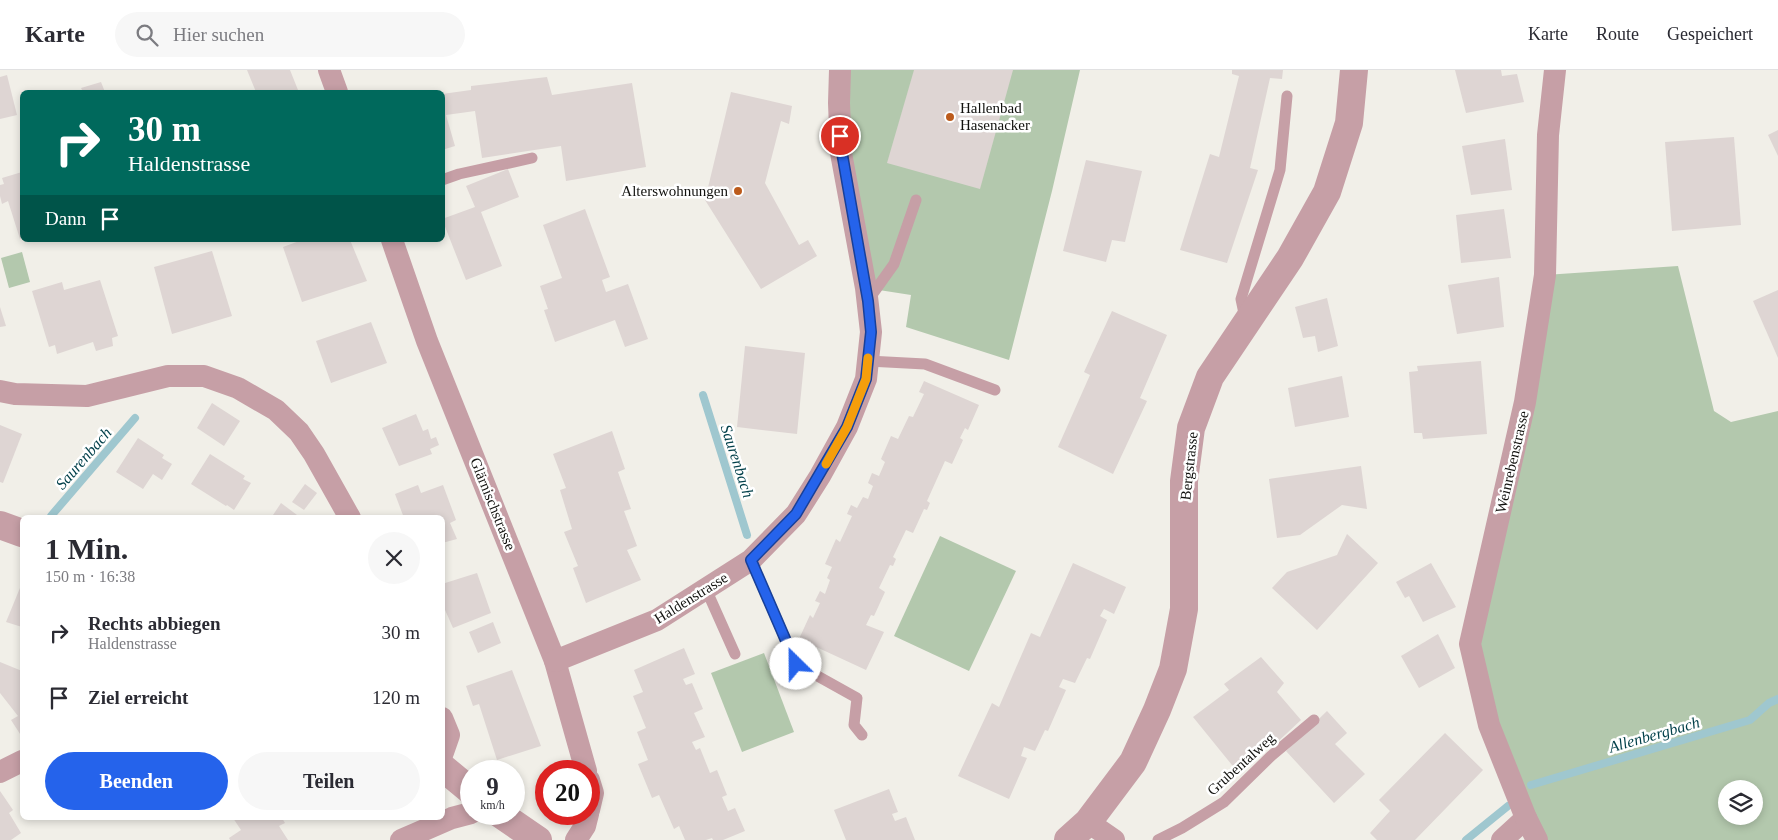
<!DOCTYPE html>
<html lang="de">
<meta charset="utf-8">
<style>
:root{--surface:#fff;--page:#f7f7f7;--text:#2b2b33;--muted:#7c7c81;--line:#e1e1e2;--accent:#2563eb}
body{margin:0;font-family:Georgia,serif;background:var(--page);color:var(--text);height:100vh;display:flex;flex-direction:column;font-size:19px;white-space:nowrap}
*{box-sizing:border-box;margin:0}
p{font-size:16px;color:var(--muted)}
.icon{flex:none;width:28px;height:28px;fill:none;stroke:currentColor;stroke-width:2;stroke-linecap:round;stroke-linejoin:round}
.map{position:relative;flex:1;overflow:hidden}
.sheet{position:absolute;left:20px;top:445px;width:425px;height:305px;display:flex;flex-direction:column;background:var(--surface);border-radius:8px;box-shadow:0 2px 8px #0003}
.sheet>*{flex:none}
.banner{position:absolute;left:20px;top:20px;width:425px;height:152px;border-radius:8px;box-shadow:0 2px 8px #0003;background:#00695c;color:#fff;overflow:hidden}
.controls{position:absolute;left:1718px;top:710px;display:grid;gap:10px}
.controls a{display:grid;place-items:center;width:45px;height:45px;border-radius:50%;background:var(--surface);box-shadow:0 2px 8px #0003;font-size:25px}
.speed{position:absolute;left:460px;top:690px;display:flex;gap:10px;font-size:25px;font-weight:700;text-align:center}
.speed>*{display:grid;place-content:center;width:65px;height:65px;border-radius:50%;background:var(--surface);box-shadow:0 2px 8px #0003;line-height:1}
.speed small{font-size:12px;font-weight:400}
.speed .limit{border:8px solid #d22;background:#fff;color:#111}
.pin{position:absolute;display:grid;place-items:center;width:42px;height:42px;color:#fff;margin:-21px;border:2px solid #fff;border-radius:50%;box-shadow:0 1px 5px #0007}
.me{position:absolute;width:55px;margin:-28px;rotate:337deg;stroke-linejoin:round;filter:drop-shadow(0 0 4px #0008)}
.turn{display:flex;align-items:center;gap:18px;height:105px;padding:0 25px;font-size:22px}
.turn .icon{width:65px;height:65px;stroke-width:2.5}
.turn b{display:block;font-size:35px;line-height:42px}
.then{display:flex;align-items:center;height:48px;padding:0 25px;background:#0003;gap:10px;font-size:19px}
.round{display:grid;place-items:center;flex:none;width:52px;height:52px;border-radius:26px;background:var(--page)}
.overview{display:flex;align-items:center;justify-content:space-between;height:85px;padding:0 25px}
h1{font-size:30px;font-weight:600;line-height:38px}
.button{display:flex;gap:10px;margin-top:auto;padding:10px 25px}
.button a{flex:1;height:58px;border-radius:30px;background:var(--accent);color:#fff;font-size:20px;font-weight:600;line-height:58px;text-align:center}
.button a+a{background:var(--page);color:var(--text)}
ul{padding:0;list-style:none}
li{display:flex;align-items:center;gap:15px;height:65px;padding:0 25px}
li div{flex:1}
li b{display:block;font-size:19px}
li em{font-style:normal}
header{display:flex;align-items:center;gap:30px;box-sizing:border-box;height:70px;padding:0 25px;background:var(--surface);border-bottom:1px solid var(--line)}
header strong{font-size:24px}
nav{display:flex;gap:28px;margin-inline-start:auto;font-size:18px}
.search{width:350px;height:45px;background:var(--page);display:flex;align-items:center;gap:12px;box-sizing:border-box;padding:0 18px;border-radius:28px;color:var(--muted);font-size:19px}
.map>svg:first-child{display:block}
.green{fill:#b3c8ad;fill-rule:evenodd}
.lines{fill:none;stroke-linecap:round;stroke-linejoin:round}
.stream{stroke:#9fc7cf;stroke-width:8}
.building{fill:#ded5d3}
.service{stroke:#c69fa6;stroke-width:11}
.minor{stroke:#c69fa6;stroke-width:22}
.tertiary{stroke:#c69fa6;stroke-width:28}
.route-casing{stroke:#184099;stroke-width:12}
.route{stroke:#2563eb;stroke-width:9}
.slow{stroke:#f59e0b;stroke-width:9}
.poi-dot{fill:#bc5b1c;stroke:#fff;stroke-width:2}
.labels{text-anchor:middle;stroke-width:5;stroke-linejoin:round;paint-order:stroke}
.poi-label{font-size:15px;fill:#11110e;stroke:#fff;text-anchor:start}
.street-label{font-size:15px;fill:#11110e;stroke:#fff}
.water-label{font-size:16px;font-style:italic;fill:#003f49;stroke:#fff}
</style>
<header>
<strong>Karte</strong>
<div class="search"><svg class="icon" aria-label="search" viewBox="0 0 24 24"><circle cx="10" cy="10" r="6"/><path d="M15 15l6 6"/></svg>Hier suchen</div>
<nav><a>Karte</a><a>Route</a><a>Gespeichert</a></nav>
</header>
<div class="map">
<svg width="1778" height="770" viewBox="0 0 1778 770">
<rect width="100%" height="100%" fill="#f1efe8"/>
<!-- green -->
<g class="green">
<path d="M 840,0 L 1080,0 L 1052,121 L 1009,290 L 906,257 L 911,225 L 866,218 Z"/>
<path d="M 22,182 L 30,212 L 9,218 L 1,188 Z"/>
<path d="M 1678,196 L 1714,341 L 1731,352 L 1778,341 L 1778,770 L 1537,770 L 1470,574 L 1545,205 ZM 1726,719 L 1754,719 L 1754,746 L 1726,746 Z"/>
<path d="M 940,466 L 1016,501 L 969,601 L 894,566 Z"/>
<path d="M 764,583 L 794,662 L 742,682 L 711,603 Z"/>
</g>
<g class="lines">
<!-- stream -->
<g class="stream">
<path d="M 703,325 L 747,465"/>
<path d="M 51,446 L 135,348"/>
<path d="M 1531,715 L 1750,650 L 1769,633 L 1778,629"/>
<path d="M 1466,770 L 1508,736"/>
</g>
</g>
<!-- building -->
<g class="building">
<path d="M 247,0 L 290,0 L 298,20 L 291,22 L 256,22 Z"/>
<path d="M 914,0 L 1013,0 L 980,119 L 887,93 Z"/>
<path d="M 1232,0 L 1283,0 L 1282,9 L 1270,8 L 1250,98 L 1258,100 L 1227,193 L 1180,180 L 1210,84 L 1219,87 L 1239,6 L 1232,4 Z"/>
<path d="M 1455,0 L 1501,0 L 1502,6 L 1517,4 L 1524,32 L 1466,43 Z"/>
<path d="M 7,5 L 17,45 L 0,49 L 0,7 Z"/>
<path d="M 547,7 L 552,25 L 632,13 L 646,97 L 566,111 L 561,76 L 482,88 L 475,41 L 446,45 L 455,76 L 442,80 L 442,24 L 471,20 L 471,16 Z"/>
<path d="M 101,12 L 105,22 L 83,22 L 81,18 Z"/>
<path d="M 731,22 L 792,36 L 789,54 L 781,51 L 765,113 L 799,175 L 808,170 L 817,186 L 761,219 L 705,130 Z"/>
<path d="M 1778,60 L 1778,86 L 1768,65 Z"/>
<path d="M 1734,67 L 1741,155 L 1672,161 L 1665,72 Z"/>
<path d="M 1505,69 L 1512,120 L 1471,125 L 1462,76 Z"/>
<path d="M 1086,90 L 1142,101 L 1125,172 L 1112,170 L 1106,192 L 1063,181 Z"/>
<path d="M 508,99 L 519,127 L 481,142 L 502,196 L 466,210 L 442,149 L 475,137 L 466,116 Z"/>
<path d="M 22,102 L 22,168 L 20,169 L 8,131 L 2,134 L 0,126 L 0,115 L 4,114 L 2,108 Z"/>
<path d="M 585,139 L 610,207 L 602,210 L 606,222 L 628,214 L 648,269 L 625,277 L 615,250 L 555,272 L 544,240 L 548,239 L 540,216 L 562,208 L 543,155 Z"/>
<path d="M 1504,139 L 1511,188 L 1461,193 L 1456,145 Z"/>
<path d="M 302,170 L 350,170 L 367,211 L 302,232 L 283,177 Z"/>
<path d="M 212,181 L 232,246 L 172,264 L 154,197 Z"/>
<path d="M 1499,207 L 1504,257 L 1457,264 L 1448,215 Z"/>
<path d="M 100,210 L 118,266 L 112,268 L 113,276 L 96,281 L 93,272 L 57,284 L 55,275 L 49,277 L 32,221 L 62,212 L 64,220 Z"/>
<path d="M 1778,220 L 1778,288 L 1753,231 Z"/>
<path d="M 1327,228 L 1338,276 L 1318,282 L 1315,266 L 1303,268 L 1295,237 Z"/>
<path d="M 0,237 L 6,256 L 0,257 Z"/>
<path d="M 1112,241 L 1167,265 L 1140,328 L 1147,331 L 1113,404 L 1058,377 L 1090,305 L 1084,302 Z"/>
<path d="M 371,252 L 387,293 L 331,313 L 316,271 Z"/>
<path d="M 745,276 L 805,283 L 797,364 L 737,357 Z"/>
<path d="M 1481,291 L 1487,364 L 1423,369 L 1422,363 L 1414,363 L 1409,302 L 1418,301 L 1417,296 Z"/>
<path d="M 1342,306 L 1349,347 L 1295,357 L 1288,318 Z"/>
<path d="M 924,311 L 979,335 L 968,360 L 965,358 L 960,368 L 963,370 L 952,394 L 945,391 L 927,431 L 930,433 L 927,440 L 924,439 L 913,463 L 906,460 L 893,487 L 896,489 L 893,496 L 890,495 L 879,518 L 885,522 L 874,546 L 871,545 L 866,555 L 884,562 L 866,600 L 799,569 L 810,545 L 813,548 L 820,533 L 815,531 L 820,521 L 825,524 L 830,510 L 827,508 L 832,497 L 825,494 L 836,469 L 840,472 L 852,446 L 847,444 L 851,435 L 857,438 L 863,427 L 868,429 L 873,416 L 868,413 L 872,403 L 879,406 L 885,392 L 881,389 L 891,366 L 898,369 L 909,346 L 913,347 L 924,324 L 919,322 Z"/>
<path d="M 212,333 L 240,351 L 224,376 L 197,358 Z"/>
<path d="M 416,344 L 423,361 L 428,359 L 431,369 L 436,367 L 439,375 L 430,379 L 432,384 L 399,396 L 382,358 Z"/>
<path d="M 0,355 L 22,364 L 3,413 L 0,412 Z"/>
<path d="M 612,361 L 625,399 L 618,402 L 631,439 L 624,441 L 637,476 L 627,480 L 641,510 L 586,533 L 573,498 L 578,496 L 564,462 L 572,459 L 560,420 L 566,418 L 553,384 Z"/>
<path d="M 138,368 L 164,385 L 162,388 L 172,394 L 162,410 L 153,404 L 143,419 L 116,402 Z"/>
<path d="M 210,384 L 245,406 L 243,409 L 251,413 L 234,440 L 227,435 L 226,436 L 191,414 Z"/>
<path d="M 1361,396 L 1367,439 L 1342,435 L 1300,465 L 1277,468 L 1269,409 Z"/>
<path d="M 305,414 L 317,423 L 304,440 L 292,432 Z"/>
<path d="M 418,415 L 421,423 L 443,415 L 456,450 L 450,453 L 457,469 L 442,473 L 442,448 L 404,448 L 395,424 Z"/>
<path d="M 281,433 L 301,448 L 271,448 Z"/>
<path d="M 1347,464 L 1378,493 L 1317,560 L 1272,518 L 1287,502 L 1337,485 Z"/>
<path d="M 1073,493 L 1126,517 L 1114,544 L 1104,539 L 1100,546 L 1107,550 L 1090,589 L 1087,588 L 1075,613 L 1063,609 L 1059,617 L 1066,620 L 1048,661 L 1045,660 L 1035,681 L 1024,677 L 1021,686 L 1027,688 L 1009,729 L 958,706 L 992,633 L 999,637 L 1031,563 L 1040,567 Z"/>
<path d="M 1431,493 L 1456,537 L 1423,552 L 1409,526 L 1405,528 L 1396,512 Z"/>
<path d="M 477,503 L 491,543 L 453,558 L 442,533 L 442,514 Z"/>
<path d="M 22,513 L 22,557 L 6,552 Z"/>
<path d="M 493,552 L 501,573 L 478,583 L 469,562 Z"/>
<path d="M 1438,564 L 1455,598 L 1419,618 L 1401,586 Z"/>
<path d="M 684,578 L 695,604 L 683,609 L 686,615 L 692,613 L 703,639 L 694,643 L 705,667 L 692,672 L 696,680 L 700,678 L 710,703 L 717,700 L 727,725 L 722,727 L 728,741 L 735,738 L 745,761 L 723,770 L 713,770 L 712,768 L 706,770 L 685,770 L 679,756 L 674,759 L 659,725 L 652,728 L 638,694 L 648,690 L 637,662 L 646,658 L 633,626 L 643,622 L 634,600 Z"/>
<path d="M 1261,587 L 1284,613 L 1277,622 L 1301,650 L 1271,678 L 1268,674 L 1236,700 L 1193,647 L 1229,620 L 1224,614 Z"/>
<path d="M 0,592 L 22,601 L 22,667 L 11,650 L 18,646 L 0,623 Z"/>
<path d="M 512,600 L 541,676 L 497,690 L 479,634 L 473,636 L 466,616 Z"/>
<path d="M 1327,641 L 1347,663 L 1335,674 L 1365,704 L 1334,733 L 1286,681 Z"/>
<path d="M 1445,663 L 1483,700 L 1415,770 L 1377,770 L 1370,763 L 1390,741 L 1379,730 Z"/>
<path d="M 889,719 L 898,742 L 892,744 L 895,751 L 906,747 L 915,770 L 846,770 L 834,740 Z"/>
<path d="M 0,721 L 13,740 L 9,743 L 21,763 L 11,770 L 0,770 Z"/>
<path d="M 233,748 L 282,748 L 285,753 L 279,756 L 288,770 L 230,770 L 229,768 L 241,760 Z"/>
</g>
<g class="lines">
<!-- service -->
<g class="service">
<path d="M 442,110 L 459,104 L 532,88"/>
<path d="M 869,229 L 894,194 L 916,130"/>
<path d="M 1245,248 L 1241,229 L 1280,100 L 1287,26"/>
<path d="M 868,291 L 925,294 L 995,320"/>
<path d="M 751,490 L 796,594 L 857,628 L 854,655 L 862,665"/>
<path d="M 706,519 L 735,584"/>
<path d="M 1158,770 L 1182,758 L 1224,732 L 1271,686 L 1314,650"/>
</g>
<!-- minor -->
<g class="minor">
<path d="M 329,0 L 337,22"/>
<path d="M 392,170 L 427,271 L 555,591 L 586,701"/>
<path d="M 0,321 L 15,324 L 87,326 L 168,306 L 204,306 L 238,318 L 276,340 L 299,362 L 314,384 L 350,448"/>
<path d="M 555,591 L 657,550 L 751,490 L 796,444 L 820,406 L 847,357 L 866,309 L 871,262 L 866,218 L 841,83 L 839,33 L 840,0"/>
<path d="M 442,648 L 449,665 L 442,685"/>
<path d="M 0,702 L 22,691"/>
<path d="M 589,710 L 593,723 L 589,740"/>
<path d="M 1088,752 L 1114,770"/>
<path d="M 401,770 L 452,748 L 471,743"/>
<path d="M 576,770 L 585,756 L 588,744"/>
<path d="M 1502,770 L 1526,748"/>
<path d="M 1537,770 L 1526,748 L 1489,655 L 1470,574 L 1525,332 L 1545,205 L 1548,65 L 1555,0"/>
</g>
<!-- tertiary -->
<g class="tertiary">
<path d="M 0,455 L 22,463"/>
<path d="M 442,697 L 471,721"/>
<path d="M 500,744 L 538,770"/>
<path d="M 1068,770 L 1088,752 L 1133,692 L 1157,640 L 1173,599 L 1184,539 L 1184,411 L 1191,358 L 1210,307 L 1290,188 L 1327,122 L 1349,53 L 1354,0"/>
</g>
</g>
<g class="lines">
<defs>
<path id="route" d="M 796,594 L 751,490 L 796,444 L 847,357 L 866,309 L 871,262 L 868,231 L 842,83 L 840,66"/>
</defs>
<!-- route casing -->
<use href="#route" class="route-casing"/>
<!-- route -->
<use href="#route" class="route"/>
<!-- slow -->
<path class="slow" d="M 826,394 L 847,357 L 866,309 L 868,288"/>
</g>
<!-- markers -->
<g class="poi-dot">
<circle cx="950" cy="47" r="5"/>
<circle cx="738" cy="121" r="5"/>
</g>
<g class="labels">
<!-- poi labels -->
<g class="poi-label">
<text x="960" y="43">Hallenbad<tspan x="960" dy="17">Hasenacker</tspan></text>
<text x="728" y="126" text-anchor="end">Alterswohnungen</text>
</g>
<!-- street labels -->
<g class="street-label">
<text transform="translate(1512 392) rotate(-77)" y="5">Weinrebenstrasse</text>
<text transform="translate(1189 396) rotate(-84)" y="5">Bergstrasse</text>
<text transform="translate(493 434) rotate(68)" y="5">Glärnischstrasse</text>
<text transform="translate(691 528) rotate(-32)" y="5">Haldenstrasse</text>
<text transform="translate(1241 694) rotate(-42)" y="5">Grubentalweg</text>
</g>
<!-- water labels -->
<g class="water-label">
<text transform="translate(83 388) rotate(-49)" y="6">Saurenbach</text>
<text transform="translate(738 391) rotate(72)" y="6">Saurenbach</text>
<text transform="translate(1654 664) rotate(-16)" y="6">Allenbergbach</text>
</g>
</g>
</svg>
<div class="controls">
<a><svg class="icon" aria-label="layers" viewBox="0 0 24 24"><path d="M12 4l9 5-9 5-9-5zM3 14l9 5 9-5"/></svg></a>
</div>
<div class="speed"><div>9<small>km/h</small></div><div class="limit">20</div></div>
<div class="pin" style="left:840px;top:66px;background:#d93025"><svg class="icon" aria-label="arrive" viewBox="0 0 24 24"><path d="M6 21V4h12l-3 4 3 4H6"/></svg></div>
<svg class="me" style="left:796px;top:594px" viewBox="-20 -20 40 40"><circle r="19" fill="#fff"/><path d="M0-13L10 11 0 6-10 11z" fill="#2563eb"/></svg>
<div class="banner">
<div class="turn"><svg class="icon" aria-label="right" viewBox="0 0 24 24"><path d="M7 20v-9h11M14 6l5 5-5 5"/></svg><div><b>30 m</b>Haldenstrasse</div></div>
<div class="then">Dann<svg class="icon" aria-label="arrive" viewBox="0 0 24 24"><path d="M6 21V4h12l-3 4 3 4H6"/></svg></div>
</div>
<section class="sheet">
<div class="overview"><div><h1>1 Min.</h1><p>150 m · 16:38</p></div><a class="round"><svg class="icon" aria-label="close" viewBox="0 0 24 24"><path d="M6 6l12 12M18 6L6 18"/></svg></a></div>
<ul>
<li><svg class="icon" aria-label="right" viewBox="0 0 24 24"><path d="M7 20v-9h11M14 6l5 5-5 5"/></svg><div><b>Rechts abbiegen</b><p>Haldenstrasse</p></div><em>30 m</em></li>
<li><svg class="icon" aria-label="arrive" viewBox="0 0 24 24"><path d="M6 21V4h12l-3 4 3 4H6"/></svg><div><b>Ziel erreicht</b></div><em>120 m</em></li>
</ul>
<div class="button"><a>Beenden</a><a>Teilen</a></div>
</section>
</div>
